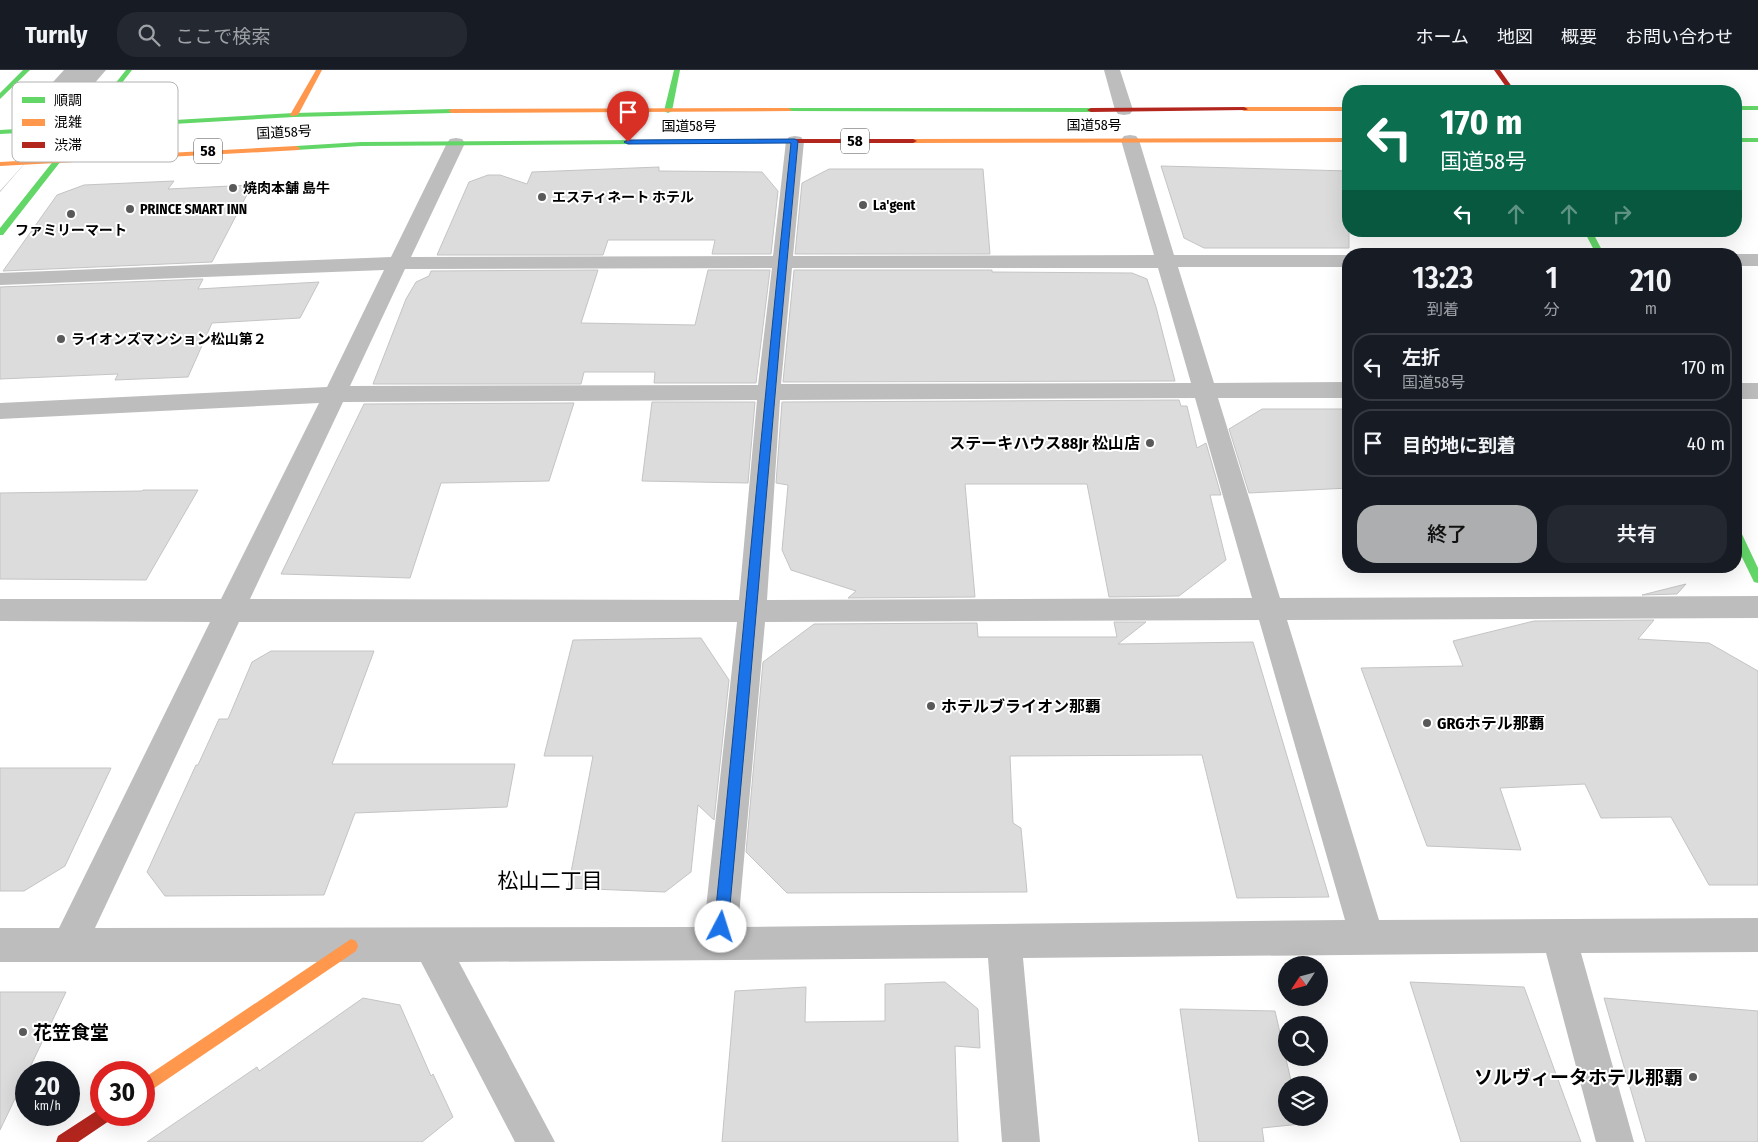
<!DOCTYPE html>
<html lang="ja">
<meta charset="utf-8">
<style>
:root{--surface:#171b24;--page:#242831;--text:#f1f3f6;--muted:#9ea1a6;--line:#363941;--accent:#adaeaf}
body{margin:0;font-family:"Fira Sans Condensed","Noto Sans JP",sans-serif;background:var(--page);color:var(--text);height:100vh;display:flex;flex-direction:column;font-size:19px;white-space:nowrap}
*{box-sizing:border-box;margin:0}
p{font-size:16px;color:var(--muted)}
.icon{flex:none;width:28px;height:28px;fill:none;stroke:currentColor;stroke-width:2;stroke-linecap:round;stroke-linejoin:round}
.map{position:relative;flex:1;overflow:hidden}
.details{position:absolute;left:1342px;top:178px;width:400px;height:325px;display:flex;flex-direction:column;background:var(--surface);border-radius:20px;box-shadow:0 5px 20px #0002}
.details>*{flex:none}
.banner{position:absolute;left:1342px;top:15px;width:400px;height:152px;border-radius:20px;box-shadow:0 5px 20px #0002;background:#0b6e4f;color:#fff;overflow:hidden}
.needle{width:32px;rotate:234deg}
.fabs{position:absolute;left:1278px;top:886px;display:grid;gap:10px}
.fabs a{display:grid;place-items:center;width:50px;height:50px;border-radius:50%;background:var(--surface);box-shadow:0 5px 20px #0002;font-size:25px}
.speed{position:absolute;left:15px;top:991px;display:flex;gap:10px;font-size:25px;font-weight:700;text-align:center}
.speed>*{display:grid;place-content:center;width:65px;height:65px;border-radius:50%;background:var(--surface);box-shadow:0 5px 20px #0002;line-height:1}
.speed small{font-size:12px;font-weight:400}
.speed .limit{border:8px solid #d22;background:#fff;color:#111}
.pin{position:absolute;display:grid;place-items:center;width:42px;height:42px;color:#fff;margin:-51px -21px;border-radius:50% 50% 50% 0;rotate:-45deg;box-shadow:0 0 5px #0007}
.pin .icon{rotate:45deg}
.me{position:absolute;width:55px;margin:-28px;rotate:5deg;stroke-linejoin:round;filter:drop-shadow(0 0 4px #0008)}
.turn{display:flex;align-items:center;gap:18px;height:105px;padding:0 15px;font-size:22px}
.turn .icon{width:65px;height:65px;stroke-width:2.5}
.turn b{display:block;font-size:35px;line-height:42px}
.lanes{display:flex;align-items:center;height:48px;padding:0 15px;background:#0003;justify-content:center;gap:25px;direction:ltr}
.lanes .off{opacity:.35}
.eta{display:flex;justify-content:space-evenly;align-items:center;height:85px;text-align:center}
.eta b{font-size:30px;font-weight:600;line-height:35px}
.button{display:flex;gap:10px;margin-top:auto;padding:10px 15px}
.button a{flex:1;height:58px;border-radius:20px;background:var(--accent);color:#111;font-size:20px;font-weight:600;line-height:58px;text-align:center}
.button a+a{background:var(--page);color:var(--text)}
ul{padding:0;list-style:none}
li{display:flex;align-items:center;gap:15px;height:68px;margin:0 10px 8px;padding:0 5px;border:2px solid var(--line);border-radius:20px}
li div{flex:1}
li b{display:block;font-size:19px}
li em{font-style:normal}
header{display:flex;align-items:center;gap:30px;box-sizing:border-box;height:70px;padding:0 25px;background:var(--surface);border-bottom:1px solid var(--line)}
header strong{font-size:24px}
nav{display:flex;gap:28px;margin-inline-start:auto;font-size:18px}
.search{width:350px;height:45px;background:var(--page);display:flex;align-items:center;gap:12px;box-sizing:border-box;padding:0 18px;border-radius:20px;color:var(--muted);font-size:19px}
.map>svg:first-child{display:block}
.water{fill:#bbb}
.pier{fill:#fff}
.building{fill:#dcdcdc;stroke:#c4c4c4}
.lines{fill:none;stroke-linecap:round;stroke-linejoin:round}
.path{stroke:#b8b8b8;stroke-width:2;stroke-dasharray:0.5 2;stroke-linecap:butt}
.street{fill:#bdbdbd;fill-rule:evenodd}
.fast{fill:#63d668;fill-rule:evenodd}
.slow{fill:#ff974d;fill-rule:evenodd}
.jam{fill:#b3261e;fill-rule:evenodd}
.route{fill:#1a73e8;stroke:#114b97}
.poi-dot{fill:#595959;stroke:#fff;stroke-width:2}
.labels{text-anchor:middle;stroke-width:4;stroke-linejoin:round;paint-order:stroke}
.far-street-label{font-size:14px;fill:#000;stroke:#fff}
.far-poi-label{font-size:14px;font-weight:bold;fill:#000;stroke:#fff;text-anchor:start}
.shield{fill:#fff;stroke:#4c4c4c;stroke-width:1}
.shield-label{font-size:15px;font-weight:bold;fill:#000}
.poi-label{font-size:16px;font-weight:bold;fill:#000;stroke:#fff;text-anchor:start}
.near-poi-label{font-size:19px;font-weight:bold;fill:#000;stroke:#fff;text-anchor:start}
.near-neighbourhood-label{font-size:21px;fill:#000;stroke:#fff}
.key{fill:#fff;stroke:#b2b2b2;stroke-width:1}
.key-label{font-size:14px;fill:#000}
</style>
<header>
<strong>Turnly</strong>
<div class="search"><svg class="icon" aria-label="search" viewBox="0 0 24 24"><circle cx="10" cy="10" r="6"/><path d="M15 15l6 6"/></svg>ここで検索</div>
<nav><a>ホーム</a><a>地図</a><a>概要</a><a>お問い合わせ</a></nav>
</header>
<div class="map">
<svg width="1758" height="1072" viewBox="0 0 1758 1072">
<rect width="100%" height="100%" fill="#fff"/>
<!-- water -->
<path class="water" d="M 64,0 L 106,0 L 0,122 L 0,70 Z"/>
<!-- pier -->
<path class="pier" d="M 77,34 L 26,92 L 0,121 L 0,67 L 26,38 Z"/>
<!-- building -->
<g class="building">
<path d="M 1161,96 L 1349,101 L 1349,178 L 1204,178 L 1184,168 Z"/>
<path d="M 659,97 L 659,101 L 762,102 L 778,121 L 771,184 L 712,184 L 715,170 L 608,170 L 603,185 L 437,185 L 469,112 L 488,105 L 500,105 L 527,114 L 532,102 Z"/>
<path d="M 829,99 L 983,99 L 990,184 L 795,184 L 802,113 Z"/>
<path d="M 174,111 L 168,119 L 252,115 L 212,192 L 3,201 L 57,125 L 84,115 Z"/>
<path d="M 598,200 L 581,253 L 695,255 L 708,200 L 770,200 L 756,313 L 654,313 L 655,302 L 584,302 L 581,314 L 373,314 L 406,229 L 416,212 L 429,206 L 431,201 Z"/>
<path d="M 794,200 L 992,200 L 992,202 L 1132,203 L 1147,209 L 1156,237 L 1175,311 L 783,312 Z"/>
<path d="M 203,209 L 198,219 L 319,212 L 300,248 L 212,253 L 188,307 L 115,310 L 118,304 L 0,309 L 0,217 Z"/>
<path d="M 1179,330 L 1181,336 L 1187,336 L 1197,378 L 1206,373 L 1221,425 L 1210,425 L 1226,490 L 1179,526 L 1109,527 L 1087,414 L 965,414 L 975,527 L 848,528 L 856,521 L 791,500 L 782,480 L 788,415 L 776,413 L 782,332 Z"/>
<path d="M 652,332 L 755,332 L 748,413 L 642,411 Z"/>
<path d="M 574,333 L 549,411 L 441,413 L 410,508 L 281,504 L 364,334 Z"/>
<path d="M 1262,339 L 1349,339 L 1349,418 L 1249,423 L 1229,359 Z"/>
<path d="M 143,420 L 198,420 L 146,510 L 0,509 L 0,423 L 142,421 Z"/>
<path d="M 1686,514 L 1677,524 L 1642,525 Z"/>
<path d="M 1654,550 L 1638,569 L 1709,573 L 1758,601 L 1758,815 L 1709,815 L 1671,747 L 1601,748 L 1585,714 L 1500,718 L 1521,780 L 1427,776 L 1361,598 L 1463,596 L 1453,571 L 1534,551 Z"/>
<path d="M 1114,552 L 1146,552 L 1118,574 L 1253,572 L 1329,827 L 1237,828 L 1202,685 L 1010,686 L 1013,753 L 1021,758 L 1027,822 L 787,823 L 746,782 L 763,592 L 814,554 L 977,553 L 978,567 L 1117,567 Z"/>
<path d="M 701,568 L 729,610 L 714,750 L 698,735 L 691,802 L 665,822 L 568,818 L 593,686 L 544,686 L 573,570 Z"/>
<path d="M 271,581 L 374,581 L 332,694 L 515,694 L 507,737 L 355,743 L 324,825 L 165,826 L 147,802 L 196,695 L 198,695 L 219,649 L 228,649 L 252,592 Z"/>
<path d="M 0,698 L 111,698 L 65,796 L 24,821 L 0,821 Z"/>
<path d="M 945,912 L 978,939 L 980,978 L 955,976 L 958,1072 L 722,1072 L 735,921 L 806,917 L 805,952 L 885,951 L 885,914 Z"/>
<path d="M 1410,912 L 1524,917 L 1581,1072 L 1461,1072 Z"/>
<path d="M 0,922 L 66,922 L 0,1060 Z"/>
<path d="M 363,928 L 400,935 L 431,1006 L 433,1004 L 453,1047 L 422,1072 L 147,1072 L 257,997 L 259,1001 Z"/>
<path d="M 1604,928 L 1758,941 L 1758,1072 L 1646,1072 Z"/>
<path d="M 1180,939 L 1275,941 L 1292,1015 L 1286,1015 L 1286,1048 L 1299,1048 L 1301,1054 L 1262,1058 L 1264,1072 L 1199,1072 Z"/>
</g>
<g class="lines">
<!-- path -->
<path class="path" d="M 1416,21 L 1472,21"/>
<!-- street -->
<g class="street">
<path d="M 1104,0 L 1120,0 L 1133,40 L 1130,44 L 1124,45 L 1118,44 L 1115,40 Z"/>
<path d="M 1130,65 L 1136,66 L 1139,70 L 1174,185 L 1349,185 L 1349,197 L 1178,197 L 1214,313 L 1349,312 L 1349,328 L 1218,328 L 1280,528 L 1758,526 L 1758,548 L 1287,550 L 1379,850 L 1758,848 L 1758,882 L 1581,883 L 1634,1072 L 1596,1072 L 1546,883 L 1023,888 L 1040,1072 L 1002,1072 L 988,888 L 459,892 L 555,1072 L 515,1072 L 421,892 L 0,892 L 0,858 L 59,858 L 210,552 L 0,551 L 0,529 L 221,529 L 319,333 L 0,349 L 0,333 L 327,317 L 384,200 L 0,215 L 0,203 L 391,187 L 447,73 L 450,69 L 456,68 L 462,69 L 465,73 L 411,187 L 773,186 L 786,71 L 789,67 L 795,66 L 801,67 L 804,71 L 793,186 L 1154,185 L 1121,70 L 1124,66 ZM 772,198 L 758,315 L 350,316 L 405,199 ZM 792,198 L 1158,198 L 1191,313 L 781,314 ZM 1195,328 L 1252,528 L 767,530 L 780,330 ZM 757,330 L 739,530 L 250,529 L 343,332 ZM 1259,550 L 1345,850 L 738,857 L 765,552 ZM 239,552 L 737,552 L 704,857 L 95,858 Z"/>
<rect x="1736" y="184" width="22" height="12"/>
<rect x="1736" y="313" width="22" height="16"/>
</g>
<!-- fast -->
<g class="fast">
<path d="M 23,0 L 30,0 L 0,29 L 0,23 Z"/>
<path d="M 126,0 L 132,0 L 89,55 L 294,43 L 452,39 L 456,41 L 452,43 L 294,47 L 86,59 L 3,165 L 0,165 L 0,158 L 78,60 L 0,64 L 0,60 L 82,55 Z"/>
<path d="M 674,0 L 680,0 L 672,41 L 668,43 L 664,41 Z"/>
<rect x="1736" y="36" width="22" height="4"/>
<path d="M 788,38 L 1091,38 L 1095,40 L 1091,42 L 786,41 L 784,40 Z"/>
<rect x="1736" y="68" width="22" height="4"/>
<path d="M 761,69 L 764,69 L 764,73 L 361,76 L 296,80 L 292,78 L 296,76 L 361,72 Z"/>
<path d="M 1584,161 L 1592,161 L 1604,184 L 1596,184 Z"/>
<path d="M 1736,459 L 1740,460 L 1758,498 L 1758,513 L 1754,512 L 1736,475 Z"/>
</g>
<!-- slow -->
<g class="slow">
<path d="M 316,0 L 322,0 L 298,45 L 292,46 L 290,45 Z"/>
<path d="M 1349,37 L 1349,41 L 1244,41 L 1240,39 L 1244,37 Z"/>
<path d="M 788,38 L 792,40 L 790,41 L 452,43 L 448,41 L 452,39 Z"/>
<path d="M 1349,68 L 1349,72 L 913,73 L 909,71 L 913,69 Z"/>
<path d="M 296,76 L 300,78 L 299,80 L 0,96 L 0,92 Z"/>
<path d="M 351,869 L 356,871 L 358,876 L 356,881 L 144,1025 L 144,1008 Z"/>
</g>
<!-- jam -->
<g class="jam">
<path d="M 1494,0 L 1500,0 L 1515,21 L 1509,21 Z"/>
<path d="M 1244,37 L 1248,39 L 1246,40 L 1091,42 L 1087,40 L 1091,38 Z"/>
<path d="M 758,69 L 913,69 L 917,71 L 913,73 L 758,73 Z"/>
<path d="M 101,1038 L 101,1045 L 111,1045 L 109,1051 L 78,1072 L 56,1072 L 58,1066 Z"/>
</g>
</g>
<!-- route -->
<path class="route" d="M 795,69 L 798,71 C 773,333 753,595 728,857 L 726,862 L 721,864 L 716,862 L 714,857 C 741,596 763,334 791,73 L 628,74 L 624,72 L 628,70 Z"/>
<!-- markers -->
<g class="poi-dot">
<circle cx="233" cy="118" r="5"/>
<circle cx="542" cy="127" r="5"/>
<circle cx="863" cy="135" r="5"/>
<circle cx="130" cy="139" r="5"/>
<circle cx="71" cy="144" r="5"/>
<circle cx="61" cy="269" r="5"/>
<circle cx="1150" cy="373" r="5"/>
<circle cx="931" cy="636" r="5"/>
<circle cx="1427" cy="653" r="5"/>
<circle cx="23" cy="962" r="5"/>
<circle cx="1693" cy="1007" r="5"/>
</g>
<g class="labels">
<!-- far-street labels -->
<g class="far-street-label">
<text x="1094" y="60">国道58号</text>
<text x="689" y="61">国道58号</text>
<text transform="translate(284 62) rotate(-3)" y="5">国道58号</text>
</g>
<!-- far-poi labels -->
<g class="far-poi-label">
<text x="243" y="123">焼肉本舗 島牛</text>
<text x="552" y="132">エスティネート ホテル</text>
<text x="873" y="140">La'gent</text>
<text x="140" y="144">PRINCE SMART INN</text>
<text x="71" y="165" text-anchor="middle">ファミリーマート</text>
<text x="71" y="274">ライオンズマンション松山第２</text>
</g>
<!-- shield labels -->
<g class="shield">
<rect x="841" y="58.5" width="28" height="25" rx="4"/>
<rect x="194" y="68.5" width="28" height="25" rx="4"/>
</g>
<g class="shield-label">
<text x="855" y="76">58</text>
<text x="208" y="86">58</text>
</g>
<!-- poi labels -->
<g class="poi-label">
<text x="1140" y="379" text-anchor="end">ステーキハウス88Jr 松山店</text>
<text x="941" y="642">ホテルブライオン那覇</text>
<text x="1437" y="659">GRGホテル那覇</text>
</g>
<!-- near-poi labels -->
<g class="near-poi-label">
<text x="33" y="969">花笠食堂</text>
<text x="1683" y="1014" text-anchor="end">ソルヴィータホテル那覇</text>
</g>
<!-- near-neighbourhood labels -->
<g class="near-neighbourhood-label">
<text x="550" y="818">松山二丁目</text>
</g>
</g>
<!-- legend -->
<rect x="12" y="12" width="166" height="80" rx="8" class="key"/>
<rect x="22" y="27" width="23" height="6" fill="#63d668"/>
<rect x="22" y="49" width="23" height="7" fill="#ff974d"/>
<rect x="22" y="72" width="23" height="6" fill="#b3261e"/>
<g class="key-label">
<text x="54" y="35">順調</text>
<text x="54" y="57">混雑</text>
<text x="54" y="80">渋滞</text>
</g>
</svg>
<div class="fabs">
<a><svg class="needle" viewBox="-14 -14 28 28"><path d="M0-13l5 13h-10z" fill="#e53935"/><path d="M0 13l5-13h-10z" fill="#9ea1a6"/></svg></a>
<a><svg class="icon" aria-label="search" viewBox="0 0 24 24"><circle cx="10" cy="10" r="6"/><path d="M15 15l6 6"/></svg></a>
<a><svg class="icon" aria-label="layers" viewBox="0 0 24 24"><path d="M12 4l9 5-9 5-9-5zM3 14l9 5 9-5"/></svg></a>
</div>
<div class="speed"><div>20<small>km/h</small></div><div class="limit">30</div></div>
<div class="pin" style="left:628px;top:72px;background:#d93025"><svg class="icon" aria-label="arrive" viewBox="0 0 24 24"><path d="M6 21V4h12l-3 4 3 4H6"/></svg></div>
<svg class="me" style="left:721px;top:857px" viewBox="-20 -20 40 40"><circle r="19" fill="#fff"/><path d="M0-13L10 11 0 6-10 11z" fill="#1a73e8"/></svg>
<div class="banner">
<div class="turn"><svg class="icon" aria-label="left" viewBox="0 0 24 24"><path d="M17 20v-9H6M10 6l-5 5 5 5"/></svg><div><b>170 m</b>国道58号</div></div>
<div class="lanes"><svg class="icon" aria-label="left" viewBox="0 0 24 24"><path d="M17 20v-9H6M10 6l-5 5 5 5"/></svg><svg class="icon off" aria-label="ahead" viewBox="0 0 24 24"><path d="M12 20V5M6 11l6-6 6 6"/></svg><svg class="icon off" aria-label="ahead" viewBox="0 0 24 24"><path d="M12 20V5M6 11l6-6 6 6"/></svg><svg class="icon off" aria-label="right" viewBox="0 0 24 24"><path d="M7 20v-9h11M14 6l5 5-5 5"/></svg></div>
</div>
<section class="details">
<div class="eta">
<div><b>13:23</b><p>到着</p></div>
<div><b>1</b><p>分</p></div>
<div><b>210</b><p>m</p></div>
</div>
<ul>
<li><svg class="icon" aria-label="left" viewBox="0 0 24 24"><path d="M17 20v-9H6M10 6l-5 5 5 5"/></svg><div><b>左折</b><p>国道58号</p></div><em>170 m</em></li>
<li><svg class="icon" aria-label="arrive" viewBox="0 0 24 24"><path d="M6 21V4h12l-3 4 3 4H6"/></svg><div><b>目的地に到着</b></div><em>40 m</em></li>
</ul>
<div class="button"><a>終了</a><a>共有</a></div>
</section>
</div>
